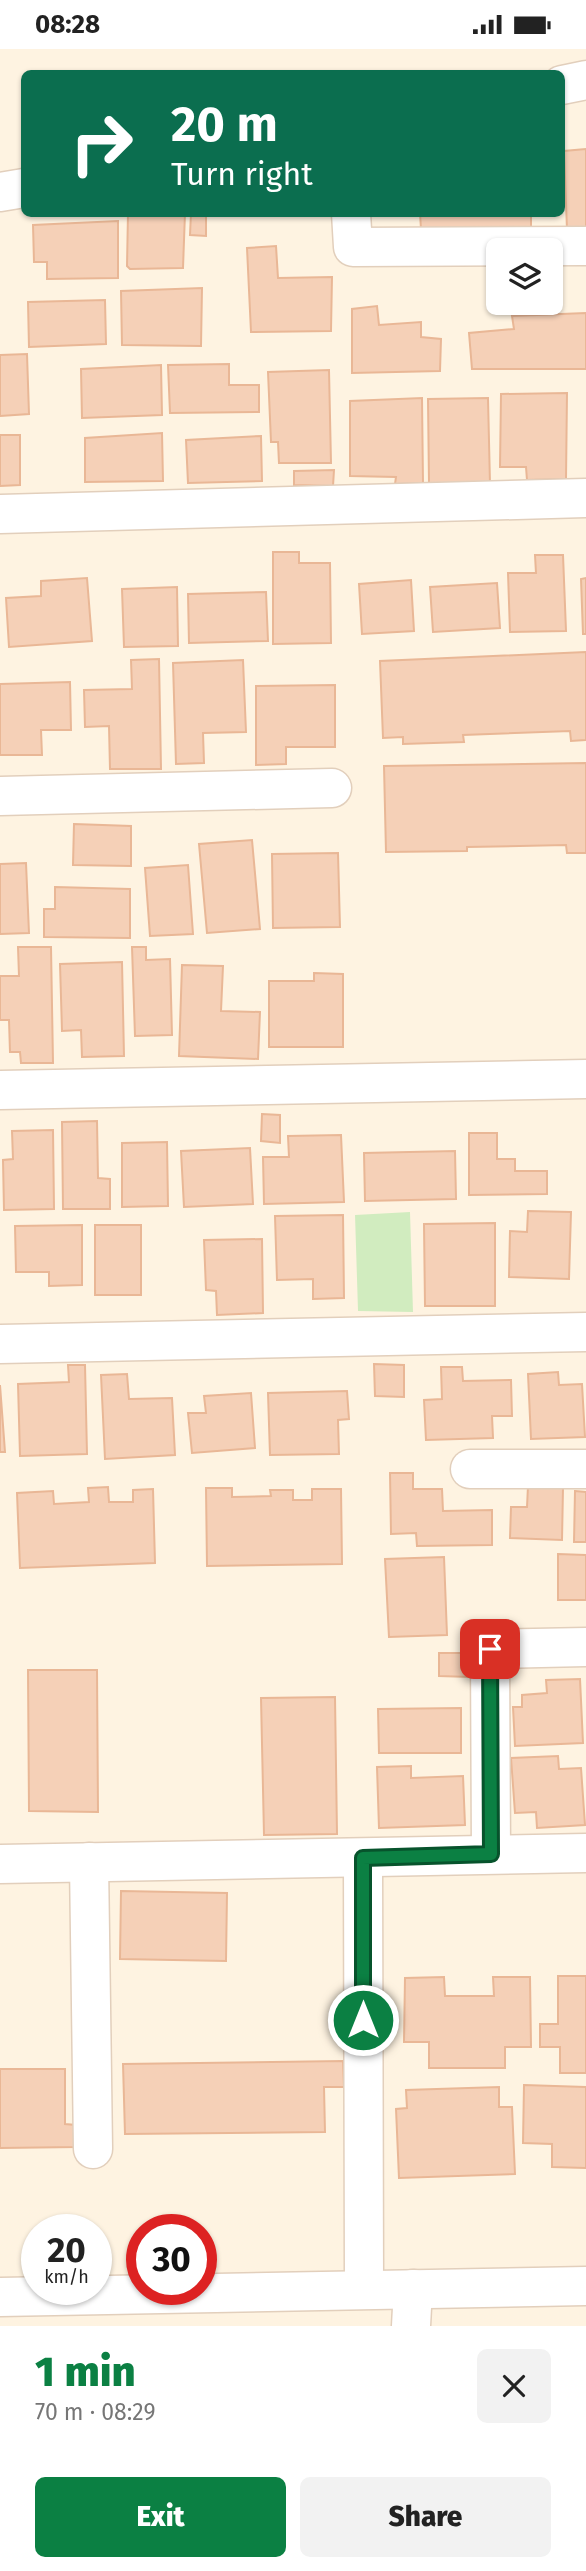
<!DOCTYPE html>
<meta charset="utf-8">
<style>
:root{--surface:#fff;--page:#f2f2f2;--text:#222;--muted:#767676;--accent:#0b8043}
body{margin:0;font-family:"Fira Sans",sans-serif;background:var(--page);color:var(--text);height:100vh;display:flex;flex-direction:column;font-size:26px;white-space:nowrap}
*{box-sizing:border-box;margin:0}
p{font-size:23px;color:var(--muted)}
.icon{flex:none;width:38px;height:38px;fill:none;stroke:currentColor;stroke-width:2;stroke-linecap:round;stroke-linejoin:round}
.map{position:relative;height:2277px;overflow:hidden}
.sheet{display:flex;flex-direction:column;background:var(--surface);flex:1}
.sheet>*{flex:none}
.top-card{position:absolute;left:21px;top:21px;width:544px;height:147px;border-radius:10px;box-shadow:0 2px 5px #0004;background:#0b6e4f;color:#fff;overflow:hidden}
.buttons{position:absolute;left:486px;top:189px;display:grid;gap:14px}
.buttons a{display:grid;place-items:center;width:77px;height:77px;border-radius:10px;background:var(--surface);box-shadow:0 2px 5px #0004;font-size:35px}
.speed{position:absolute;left:21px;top:2165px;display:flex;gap:14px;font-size:35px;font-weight:700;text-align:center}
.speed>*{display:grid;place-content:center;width:91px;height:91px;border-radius:50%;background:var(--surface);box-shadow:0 2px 5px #0004;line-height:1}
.speed small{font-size:18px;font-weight:400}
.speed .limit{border:10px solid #d22;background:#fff;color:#111}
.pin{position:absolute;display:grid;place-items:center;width:60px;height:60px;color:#fff;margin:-30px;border-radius:14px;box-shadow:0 4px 10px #0006}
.me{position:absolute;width:77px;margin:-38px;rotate:0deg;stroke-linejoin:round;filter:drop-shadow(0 0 5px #0008)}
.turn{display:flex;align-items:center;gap:24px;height:147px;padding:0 35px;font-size:32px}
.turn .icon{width:91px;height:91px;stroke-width:2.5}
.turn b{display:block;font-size:49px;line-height:60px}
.round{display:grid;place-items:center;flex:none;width:74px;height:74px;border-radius:10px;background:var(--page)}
.overview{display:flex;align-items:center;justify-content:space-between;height:119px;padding:0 35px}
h1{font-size:42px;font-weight:800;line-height:52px;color:var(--accent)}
.action{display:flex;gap:14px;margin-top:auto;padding:14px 35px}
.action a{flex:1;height:80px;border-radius:10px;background:var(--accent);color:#fff;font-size:28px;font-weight:800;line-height:80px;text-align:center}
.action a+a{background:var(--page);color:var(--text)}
.status{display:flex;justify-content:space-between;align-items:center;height:49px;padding:0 35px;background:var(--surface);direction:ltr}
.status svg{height:19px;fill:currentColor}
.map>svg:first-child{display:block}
.green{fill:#d1ecbf}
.building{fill:#f5d0b7;stroke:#e9b796;stroke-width:2}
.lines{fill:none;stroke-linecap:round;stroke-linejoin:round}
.minor-casing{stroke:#e2cfbc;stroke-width:41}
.tertiary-casing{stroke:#e2cfbc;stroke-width:41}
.minor{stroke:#fff;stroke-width:38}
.tertiary{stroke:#fff;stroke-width:38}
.route-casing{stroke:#07532c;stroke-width:18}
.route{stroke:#0b8043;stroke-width:12}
</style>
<div class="status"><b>08:28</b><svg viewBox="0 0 49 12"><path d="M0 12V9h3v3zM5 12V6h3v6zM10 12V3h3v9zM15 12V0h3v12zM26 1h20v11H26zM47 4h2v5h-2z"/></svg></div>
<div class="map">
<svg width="586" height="2277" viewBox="0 0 586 2277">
<rect width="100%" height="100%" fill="#fef3e1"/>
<!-- green -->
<path class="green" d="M 410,1163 L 413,1263 L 358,1262 L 355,1166 Z"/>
<!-- building -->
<g class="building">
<path d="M 586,100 L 586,181 L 567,180 L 564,102 Z"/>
<path d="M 128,164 L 185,164 L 183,219 L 130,220 L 127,217 Z"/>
<path d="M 191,164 L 206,164 L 206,187 L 190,186 Z"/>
<path d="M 420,164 L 531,164 L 531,178 L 421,180 Z"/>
<path d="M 118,172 L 118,229 L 47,230 L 47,213 L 34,213 L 33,176 Z"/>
<path d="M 276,197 L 278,229 L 332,228 L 331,282 L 251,283 L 247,199 Z"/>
<path d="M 202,239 L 201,297 L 122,296 L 121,242 Z"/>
<path d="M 105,251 L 106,295 L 29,298 L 28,253 Z"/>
<path d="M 377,257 L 379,276 L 421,273 L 421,288 L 441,290 L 440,322 L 352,324 L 352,260 Z"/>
<path d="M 586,264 L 586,320 L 472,320 L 469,284 L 514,280 L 512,267 Z"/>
<path d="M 27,305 L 29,365 L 0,367 L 0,306 Z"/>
<path d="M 229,315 L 229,336 L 259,336 L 259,363 L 170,364 L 168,316 Z"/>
<path d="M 161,316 L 162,366 L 82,369 L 81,320 Z"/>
<path d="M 329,321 L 331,414 L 279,414 L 278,393 L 271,393 L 268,323 Z"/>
<path d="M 567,344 L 566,430 L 527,431 L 526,418 L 500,418 L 501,345 Z"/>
<path d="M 422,349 L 423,434 L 395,435 L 396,428 L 350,427 L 350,352 Z"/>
<path d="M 488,349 L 490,435 L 429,434 L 428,350 Z"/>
<path d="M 162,384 L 163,432 L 85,433 L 85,389 Z"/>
<path d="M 0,386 L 20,386 L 20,436 L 0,437 Z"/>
<path d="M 261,387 L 262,432 L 188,434 L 186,391 Z"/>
<path d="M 334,421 L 333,437 L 294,436 L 294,422 Z"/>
<path d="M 273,503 L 299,503 L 299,514 L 330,514 L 331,594 L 273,595 Z"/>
<path d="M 535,506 L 563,506 L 566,582 L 510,583 L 508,524 L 536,524 Z"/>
<path d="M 87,529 L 92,592 L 9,598 L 6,549 L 41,547 L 41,532 Z"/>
<path d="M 586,529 L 586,585 L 583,585 L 581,530 Z"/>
<path d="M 411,531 L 414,582 L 362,585 L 359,535 Z"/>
<path d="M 497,534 L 500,579 L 433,583 L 430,538 Z"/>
<path d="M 177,538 L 178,597 L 124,598 L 122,540 Z"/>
<path d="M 266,543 L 268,592 L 189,594 L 188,545 Z"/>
<path d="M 586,603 L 586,691 L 571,692 L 570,682 L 463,686 L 464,693 L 403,695 L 403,688 L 383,689 L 380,612 Z"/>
<path d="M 159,610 L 161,720 L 110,720 L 109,677 L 85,678 L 84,641 L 132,640 L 131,611 Z"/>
<path d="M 243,611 L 246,683 L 203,684 L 204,714 L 176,715 L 173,614 Z"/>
<path d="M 70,633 L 71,681 L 41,681 L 42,706 L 0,706 L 0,635 Z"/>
<path d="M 335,636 L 335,698 L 286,698 L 286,715 L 256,716 L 256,637 Z"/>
<path d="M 586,714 L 586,804 L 567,804 L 566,796 L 467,798 L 467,802 L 386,803 L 384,717 Z"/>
<path d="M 74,775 L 131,777 L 131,817 L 73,816 Z"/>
<path d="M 252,791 L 260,880 L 207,884 L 199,795 Z"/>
<path d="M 338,804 L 340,878 L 273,879 L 272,805 Z"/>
<path d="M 26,814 L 29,884 L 0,885 L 0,815 Z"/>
<path d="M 188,816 L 193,885 L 150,887 L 145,819 Z"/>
<path d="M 55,838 L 130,840 L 130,889 L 44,888 L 44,860 L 55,860 Z"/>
<path d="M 18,898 L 51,898 L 53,1014 L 21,1014 L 20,1003 L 10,1003 L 9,971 L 0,971 L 0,927 L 19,927 Z"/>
<path d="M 132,898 L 146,898 L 146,911 L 170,910 L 172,986 L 135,987 Z"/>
<path d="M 122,913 L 124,1007 L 82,1008 L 81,981 L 62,982 L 60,915 Z"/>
<path d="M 182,916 L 223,917 L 221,962 L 260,963 L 258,1010 L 179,1007 Z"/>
<path d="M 314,924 L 343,925 L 343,998 L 269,998 L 269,932 L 314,932 Z"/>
<path d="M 262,1065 L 280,1066 L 280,1094 L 261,1092 Z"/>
<path d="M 97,1072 L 98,1129 L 110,1130 L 110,1160 L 63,1160 L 62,1073 Z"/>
<path d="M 53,1081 L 54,1160 L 4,1161 L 3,1111 L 13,1110 L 12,1082 Z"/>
<path d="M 469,1084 L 497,1084 L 497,1110 L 515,1110 L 515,1122 L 547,1122 L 547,1145 L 469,1146 Z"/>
<path d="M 341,1086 L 344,1153 L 264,1155 L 263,1108 L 289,1108 L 288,1087 Z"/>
<path d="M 167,1093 L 168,1157 L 122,1158 L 122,1094 Z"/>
<path d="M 250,1099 L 253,1155 L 184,1158 L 181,1102 Z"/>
<path d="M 455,1102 L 456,1150 L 365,1152 L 364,1104 Z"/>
<path d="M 528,1162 L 571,1163 L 569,1230 L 509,1228 L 510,1182 L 527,1183 Z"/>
<path d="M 343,1166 L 344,1249 L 313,1250 L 313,1230 L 277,1231 L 275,1167 Z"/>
<path d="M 495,1174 L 495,1257 L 425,1257 L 424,1175 Z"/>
<path d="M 82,1176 L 82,1236 L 49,1237 L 49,1223 L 16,1223 L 15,1177 Z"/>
<rect x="95" y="1176" width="46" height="70"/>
<path d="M 262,1190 L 263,1264 L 217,1266 L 216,1242 L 206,1241 L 204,1191 Z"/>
<path d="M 374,1315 L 404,1316 L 404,1348 L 375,1347 Z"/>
<path d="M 68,1316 L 85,1316 L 87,1405 L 20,1407 L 18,1335 L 69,1333 Z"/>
<path d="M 441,1318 L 462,1318 L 463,1332 L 511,1331 L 512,1367 L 492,1367 L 493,1389 L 426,1391 L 424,1351 L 442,1350 Z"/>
<path d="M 558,1323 L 559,1336 L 582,1335 L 585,1388 L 531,1390 L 528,1325 Z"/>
<path d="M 127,1325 L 129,1350 L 172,1349 L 175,1406 L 105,1410 L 101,1326 Z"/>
<path d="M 0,1336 L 5,1403 L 0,1403 Z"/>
<path d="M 347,1342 L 349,1370 L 338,1371 L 339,1405 L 270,1406 L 268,1344 Z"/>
<path d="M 251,1344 L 255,1399 L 192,1404 L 188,1364 L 206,1364 L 204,1347 Z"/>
<path d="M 390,1424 L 413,1424 L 413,1440 L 442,1440 L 443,1462 L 492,1461 L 492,1496 L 417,1497 L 416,1484 L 391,1485 Z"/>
<path d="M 528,1437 L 563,1439 L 562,1491 L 510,1489 L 511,1458 L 527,1458 Z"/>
<path d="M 108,1438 L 109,1453 L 133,1453 L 133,1441 L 153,1440 L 155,1514 L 20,1519 L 17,1444 L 53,1442 L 54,1455 L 89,1453 L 88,1439 Z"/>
<path d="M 206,1439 L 232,1439 L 232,1448 L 271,1447 L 270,1441 L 293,1441 L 293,1451 L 312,1451 L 312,1440 L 341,1440 L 342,1515 L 207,1517 Z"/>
<path d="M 575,1442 L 586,1443 L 586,1493 L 574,1493 Z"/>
<path d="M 558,1505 L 586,1506 L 586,1551 L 558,1551 Z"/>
<path d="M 444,1508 L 447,1586 L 389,1588 L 385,1510 Z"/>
<path d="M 439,1604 L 470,1604 L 470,1628 L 439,1627 Z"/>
<path d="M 28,1621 L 97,1621 L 98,1763 L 29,1762 Z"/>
<path d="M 580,1630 L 583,1694 L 515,1697 L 513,1658 L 522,1658 L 522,1646 L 547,1644 L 546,1631 Z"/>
<path d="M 335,1648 L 337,1785 L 264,1786 L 261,1649 Z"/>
<path d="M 461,1659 L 461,1704 L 379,1704 L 378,1660 Z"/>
<path d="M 558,1707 L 559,1720 L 581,1719 L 585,1776 L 537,1779 L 536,1763 L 515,1764 L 511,1709 Z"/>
<path d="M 411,1717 L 411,1729 L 463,1727 L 465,1776 L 379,1779 L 377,1718 Z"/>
<path d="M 121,1842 L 227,1844 L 226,1912 L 120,1910 Z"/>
<path d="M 558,1927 L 586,1927 L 586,2024 L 560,2024 L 560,1998 L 540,1998 L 540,1975 L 558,1975 Z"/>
<path d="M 444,1928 L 445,1947 L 494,1947 L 493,1928 L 530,1928 L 531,1998 L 505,1998 L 505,2019 L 429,2019 L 429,1993 L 404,1993 L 405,1929 Z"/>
<path d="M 343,2012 L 344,2038 L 324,2038 L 325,2083 L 125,2085 L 123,2015 Z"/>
<path d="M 0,2020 L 65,2020 L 65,2075 L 76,2076 L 77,2098 L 0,2099 Z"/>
<path d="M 524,2036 L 586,2038 L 586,2119 L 552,2118 L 552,2095 L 523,2094 Z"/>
<path d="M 499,2038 L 499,2058 L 512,2058 L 515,2125 L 399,2129 L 396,2060 L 407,2059 L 406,2041 Z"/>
</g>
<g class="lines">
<defs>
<g id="minor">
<path d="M 562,36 L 586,31"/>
<path d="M 0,143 L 24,139"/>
<path d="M 351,164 L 353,198 L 586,197"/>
<path d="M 0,465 L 586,449"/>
<path d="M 0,747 L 332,739"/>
<path d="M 0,1041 L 586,1030"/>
<path d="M 0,1295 L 586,1283"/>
<path d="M 470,1420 L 586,1420"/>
<path d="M 491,1805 L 490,1600 L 586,1598"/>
<path d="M 363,1809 L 364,2240"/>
<path d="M 89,1813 L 93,2100"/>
<path d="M 0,1815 L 586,1804"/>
<path d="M 411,2277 L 413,2240"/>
</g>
<path id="tertiary" d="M 0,2248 L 586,2237"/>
</defs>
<!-- minor casing -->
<use href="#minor" class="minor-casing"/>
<!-- tertiary casing -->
<use href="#tertiary" class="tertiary-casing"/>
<!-- minor -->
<use href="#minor" class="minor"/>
<!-- tertiary -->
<use href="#tertiary" class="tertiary"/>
</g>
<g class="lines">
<defs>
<path id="route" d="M 363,1971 L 363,1809 L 491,1805 L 490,1600"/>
</defs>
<!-- route casing -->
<use href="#route" class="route-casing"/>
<!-- route -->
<use href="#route" class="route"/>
</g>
</svg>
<div class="buttons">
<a><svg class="icon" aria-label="layers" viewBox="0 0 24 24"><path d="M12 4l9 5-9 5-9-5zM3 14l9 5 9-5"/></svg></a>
</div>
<div class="speed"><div>20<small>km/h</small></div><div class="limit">30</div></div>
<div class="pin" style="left:490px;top:1600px;background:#d93025"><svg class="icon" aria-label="arrive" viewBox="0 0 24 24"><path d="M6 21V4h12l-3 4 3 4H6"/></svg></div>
<svg class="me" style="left:363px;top:1971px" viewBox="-20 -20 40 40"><circle r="17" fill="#0b8043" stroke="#fff" stroke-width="3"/><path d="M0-11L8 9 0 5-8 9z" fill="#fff"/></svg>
<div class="top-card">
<div class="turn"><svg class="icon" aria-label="right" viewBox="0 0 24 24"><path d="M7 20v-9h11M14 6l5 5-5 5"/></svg><div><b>20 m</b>Turn right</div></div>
</div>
</div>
<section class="sheet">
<div class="overview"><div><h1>1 min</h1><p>70 m · 08:29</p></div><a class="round"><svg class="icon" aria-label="close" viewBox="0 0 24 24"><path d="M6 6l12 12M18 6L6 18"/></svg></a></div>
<div class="action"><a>Exit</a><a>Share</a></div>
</section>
